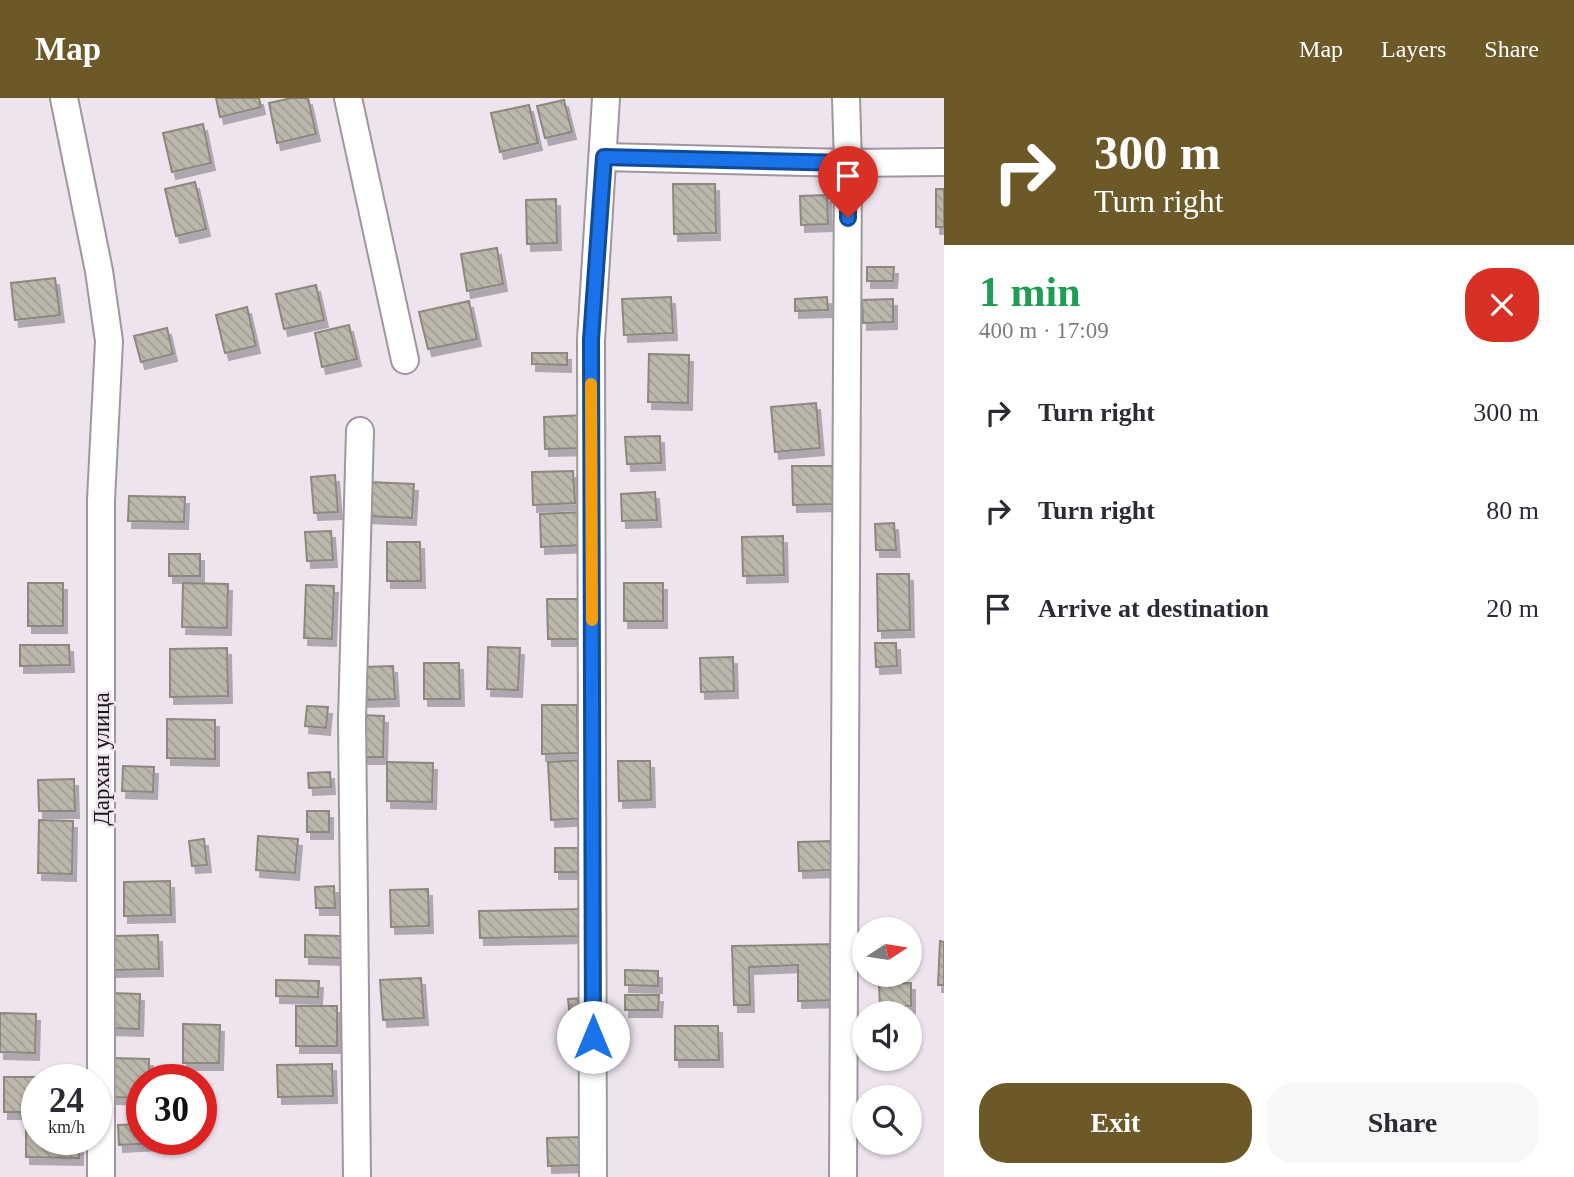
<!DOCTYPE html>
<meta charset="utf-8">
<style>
:root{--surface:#fff;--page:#f7f7f7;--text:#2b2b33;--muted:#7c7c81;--accent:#6d5928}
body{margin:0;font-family:Georgia,serif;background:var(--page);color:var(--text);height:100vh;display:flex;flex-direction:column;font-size:26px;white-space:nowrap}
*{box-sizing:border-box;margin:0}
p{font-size:23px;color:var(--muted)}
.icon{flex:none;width:38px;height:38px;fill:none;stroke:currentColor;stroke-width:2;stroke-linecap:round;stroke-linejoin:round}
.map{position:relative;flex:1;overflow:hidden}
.sheet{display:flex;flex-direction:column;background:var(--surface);width:630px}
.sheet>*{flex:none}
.top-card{background:#6d5928;color:#fff;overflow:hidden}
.needle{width:46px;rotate:78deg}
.controls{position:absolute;left:852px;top:819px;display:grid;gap:14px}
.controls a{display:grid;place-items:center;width:70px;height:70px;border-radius:50%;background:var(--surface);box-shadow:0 2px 5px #0004;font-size:35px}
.speed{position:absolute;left:21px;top:966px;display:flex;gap:14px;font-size:35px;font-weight:700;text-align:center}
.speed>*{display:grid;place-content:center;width:91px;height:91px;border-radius:50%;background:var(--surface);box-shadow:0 2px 5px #0004;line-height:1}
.speed small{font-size:18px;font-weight:400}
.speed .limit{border:10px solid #d22;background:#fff;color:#111}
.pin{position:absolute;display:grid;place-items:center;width:60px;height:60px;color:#fff;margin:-72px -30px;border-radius:50% 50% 50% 0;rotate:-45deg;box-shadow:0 0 7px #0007}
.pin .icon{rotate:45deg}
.me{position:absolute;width:77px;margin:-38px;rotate:0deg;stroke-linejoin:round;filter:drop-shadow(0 0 5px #0008)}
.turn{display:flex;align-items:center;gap:24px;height:147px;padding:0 35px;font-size:32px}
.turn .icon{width:91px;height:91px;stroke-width:2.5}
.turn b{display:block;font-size:49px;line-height:60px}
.round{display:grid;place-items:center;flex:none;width:74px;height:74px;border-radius:28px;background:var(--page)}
.headline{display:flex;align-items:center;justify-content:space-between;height:119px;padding:0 35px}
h1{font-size:42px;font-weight:800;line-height:52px;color:#1e9e55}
.button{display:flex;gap:14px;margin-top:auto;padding:14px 35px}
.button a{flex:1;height:80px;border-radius:28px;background:var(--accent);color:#fff;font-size:28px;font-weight:800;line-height:80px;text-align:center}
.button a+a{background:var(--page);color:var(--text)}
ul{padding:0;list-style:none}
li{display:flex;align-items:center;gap:21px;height:98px;padding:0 35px}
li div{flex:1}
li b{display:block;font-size:26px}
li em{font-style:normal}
header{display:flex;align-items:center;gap:42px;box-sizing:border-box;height:98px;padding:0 35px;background:var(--accent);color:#fff}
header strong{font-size:33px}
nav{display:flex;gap:38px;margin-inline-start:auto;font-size:24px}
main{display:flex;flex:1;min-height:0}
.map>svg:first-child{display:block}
.building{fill:url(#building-back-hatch);stroke:#8c887d;stroke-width:2;filter:url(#shadow)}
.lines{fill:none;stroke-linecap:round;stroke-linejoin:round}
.minor-casing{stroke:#9f969f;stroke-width:30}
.minor{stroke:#fff;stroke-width:26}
.route-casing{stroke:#114b97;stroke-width:18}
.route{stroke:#1a73e8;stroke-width:12}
.slow{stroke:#f59e0b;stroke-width:12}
.labels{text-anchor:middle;stroke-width:5;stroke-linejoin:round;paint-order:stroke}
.street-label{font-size:23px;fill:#191619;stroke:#ede4ee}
</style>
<header>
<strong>Map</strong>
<nav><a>Map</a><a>Layers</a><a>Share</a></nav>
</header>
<main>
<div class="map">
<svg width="944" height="1079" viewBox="0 0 944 1079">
<defs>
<pattern id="building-back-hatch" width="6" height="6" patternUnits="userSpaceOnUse" patternTransform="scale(1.75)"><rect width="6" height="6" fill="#bcb7ac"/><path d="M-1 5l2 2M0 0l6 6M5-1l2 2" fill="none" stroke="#a19d93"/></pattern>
<filter id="shadow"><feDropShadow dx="4" dy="7" stdDeviation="0" flood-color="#0004"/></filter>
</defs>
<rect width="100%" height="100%" fill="#ede4ee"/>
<!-- building -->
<g class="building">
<path d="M 216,0 L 259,0 L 261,9 L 220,19 Z"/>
<path d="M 292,0 L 308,0 L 316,36 L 277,45 L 269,5 Z"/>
<path d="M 564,2 L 572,34 L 545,40 L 537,8 Z"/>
<path d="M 529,7 L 538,45 L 500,54 L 491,15 Z"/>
<path d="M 203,26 L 211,65 L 172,74 L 163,35 Z"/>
<path d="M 195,84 L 206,131 L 176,138 L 165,91 Z"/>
<path d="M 673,86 L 715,86 L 716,135 L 674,136 Z"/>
<rect x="936" y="91" width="8" height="38"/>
<path d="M 827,97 L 828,126 L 801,127 L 800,98 Z"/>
<path d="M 556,101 L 557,145 L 527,146 L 526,102 Z"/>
<path d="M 497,150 L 503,186 L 467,193 L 461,156 Z"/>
<path d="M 867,169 L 894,169 L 893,183 L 867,183 Z"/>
<path d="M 55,180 L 60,217 L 15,222 L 11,185 Z"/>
<path d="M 316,187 L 324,222 L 284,231 L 276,196 Z"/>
<path d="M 671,199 L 673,235 L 624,237 L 622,201 Z"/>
<path d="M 827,199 L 828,212 L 795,213 L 795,201 Z"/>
<path d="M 893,201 L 893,224 L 863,225 L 862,202 Z"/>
<path d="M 469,203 L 477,241 L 428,251 L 419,214 Z"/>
<path d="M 247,209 L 256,248 L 225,255 L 216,217 Z"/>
<path d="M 349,227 L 357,261 L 322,269 L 315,235 Z"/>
<path d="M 167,230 L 173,256 L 141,264 L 134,238 Z"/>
<path d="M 532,255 L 567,255 L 567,267 L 532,266 Z"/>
<path d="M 649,256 L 689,257 L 688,305 L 648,304 Z"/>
<path d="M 816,305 L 820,350 L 775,354 L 771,309 Z"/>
<path d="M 585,317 L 587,350 L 545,351 L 544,319 Z"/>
<path d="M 660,338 L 661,365 L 627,366 L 625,339 Z"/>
<path d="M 792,368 L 834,368 L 834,406 L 793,407 Z"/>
<path d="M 573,373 L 575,405 L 533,407 L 532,374 Z"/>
<path d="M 335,377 L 338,414 L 314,415 L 311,379 Z"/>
<path d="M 368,384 L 414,386 L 412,420 L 366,418 Z"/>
<path d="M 655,394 L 657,422 L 622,423 L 621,396 Z"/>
<path d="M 129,398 L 185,399 L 184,424 L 128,423 Z"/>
<path d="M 582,414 L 583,447 L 541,449 L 540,416 Z"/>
<path d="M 894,425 L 896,452 L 876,452 L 875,426 Z"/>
<path d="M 331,433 L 333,462 L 307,463 L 305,434 Z"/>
<path d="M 783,438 L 784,477 L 743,478 L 742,439 Z"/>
<path d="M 387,444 L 420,444 L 421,483 L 387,483 Z"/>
<rect x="169" y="456" width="31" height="22"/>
<path d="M 877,476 L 909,476 L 910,532 L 878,533 Z"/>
<rect x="28" y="485" width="35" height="43"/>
<path d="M 183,485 L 228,486 L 227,530 L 182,529 Z"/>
<rect x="624" y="485" width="39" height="38"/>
<path d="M 306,487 L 334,488 L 332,541 L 304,540 Z"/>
<path d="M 547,501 L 580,501 L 581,541 L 548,541 Z"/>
<path d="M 875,545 L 896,545 L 897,568 L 876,569 Z"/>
<path d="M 20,547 L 69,547 L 70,567 L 20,568 Z"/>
<path d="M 488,549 L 520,550 L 518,592 L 487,591 Z"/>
<path d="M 227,550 L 228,598 L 170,599 L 170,551 Z"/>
<path d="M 733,559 L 734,593 L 701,594 L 700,560 Z"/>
<path d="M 424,565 L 459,565 L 460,601 L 424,601 Z"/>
<path d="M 393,568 L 395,601 L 364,602 L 362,569 Z"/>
<path d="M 542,607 L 577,607 L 578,655 L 542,656 Z"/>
<path d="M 307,608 L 328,609 L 326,630 L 305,628 Z"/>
<path d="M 362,617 L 384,618 L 383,659 L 361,659 Z"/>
<path d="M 167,621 L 215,622 L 215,661 L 167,660 Z"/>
<path d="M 585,662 L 588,720 L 551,722 L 548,664 Z"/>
<path d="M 618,663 L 650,663 L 651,702 L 619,703 Z"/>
<path d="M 387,664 L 433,665 L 432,704 L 387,703 Z"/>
<path d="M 123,668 L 154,669 L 153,694 L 122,693 Z"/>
<path d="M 330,674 L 331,689 L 309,690 L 308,675 Z"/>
<path d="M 74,681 L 75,713 L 39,713 L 38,682 Z"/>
<rect x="307" y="713" width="22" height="21"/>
<path d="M 39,722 L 73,723 L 72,776 L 38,775 Z"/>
<path d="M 258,738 L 298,741 L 295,775 L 256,772 Z"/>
<path d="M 204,741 L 207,767 L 192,768 L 189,743 Z"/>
<path d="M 833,743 L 833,772 L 799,773 L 798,744 Z"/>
<rect x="555" y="750" width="23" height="24"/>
<path d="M 170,783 L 171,817 L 124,818 L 124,784 Z"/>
<path d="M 334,788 L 335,810 L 316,810 L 315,789 Z"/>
<path d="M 428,791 L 429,828 L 391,829 L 390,792 Z"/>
<path d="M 585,811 L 586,838 L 480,840 L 479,813 Z"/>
<path d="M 158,837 L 159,871 L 113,872 L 112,838 Z"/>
<path d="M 305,837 L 343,838 L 342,860 L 305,859 Z"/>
<path d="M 940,843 L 944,844 L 944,887 L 938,887 Z"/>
<path d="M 839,846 L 840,902 L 798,903 L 798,867 L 749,869 L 750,907 L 734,907 L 732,848 Z"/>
<path d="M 625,872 L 658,873 L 658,888 L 625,887 Z"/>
<path d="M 421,880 L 424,920 L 383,922 L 380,882 Z"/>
<path d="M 276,882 L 319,883 L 318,899 L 276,898 Z"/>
<path d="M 911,885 L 911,908 L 880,909 L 879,886 Z"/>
<path d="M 111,895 L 140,896 L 139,931 L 109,930 Z"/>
<path d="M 625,897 L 659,897 L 658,912 L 625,912 Z"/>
<path d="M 583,900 L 586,926 L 571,927 L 568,901 Z"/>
<rect x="296" y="908" width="41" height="40"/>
<path d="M 0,915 L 36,916 L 35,955 L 0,954 Z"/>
<path d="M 183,926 L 220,927 L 219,965 L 183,965 Z"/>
<path d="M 675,928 L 718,928 L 719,962 L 675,962 Z"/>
<path d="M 113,960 L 149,961 L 149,982 L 142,982 L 142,1000 L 112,999 Z"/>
<path d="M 332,966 L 333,998 L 278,999 L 277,967 Z"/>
<path d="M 4,979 L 45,979 L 45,982 L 37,982 L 37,1014 L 4,1014 Z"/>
<path d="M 26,1022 L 37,1022 L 37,1041 L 79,1041 L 79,1060 L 26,1059 Z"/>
<path d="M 142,1026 L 142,1041 L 154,1041 L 155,1045 L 119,1047 L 118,1027 Z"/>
<path d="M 584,1039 L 585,1067 L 548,1068 L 547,1040 Z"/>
</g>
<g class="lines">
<defs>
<g id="minor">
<path d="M 64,0 L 99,173 L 109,243 L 101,402 L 101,1079"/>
<path d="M 348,0 L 405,262"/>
<path d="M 604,59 L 848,65 L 944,64"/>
<path d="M 357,1079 L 352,621 L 360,333"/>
<path d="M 593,1079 L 591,242 L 606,0"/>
<path d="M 843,1079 L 848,65 L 846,0"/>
</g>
</defs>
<!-- minor casing -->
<use href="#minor" class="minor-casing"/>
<!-- minor -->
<use href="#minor" class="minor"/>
</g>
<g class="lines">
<defs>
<path id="route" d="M 593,939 L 591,242 L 604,59 L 848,65 L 848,120"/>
</defs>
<!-- route casing -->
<use href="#route" class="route-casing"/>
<!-- route -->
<use href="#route" class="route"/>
<!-- slow -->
<path class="slow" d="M 591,286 L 592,522"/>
</g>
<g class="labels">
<!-- street labels -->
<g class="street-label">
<text transform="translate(101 661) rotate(-90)" y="8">Дархан улица</text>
</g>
</g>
</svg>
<div class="controls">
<a><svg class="needle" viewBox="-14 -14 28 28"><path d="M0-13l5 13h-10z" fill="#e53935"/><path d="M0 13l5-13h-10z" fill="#7c7c81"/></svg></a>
<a><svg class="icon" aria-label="sound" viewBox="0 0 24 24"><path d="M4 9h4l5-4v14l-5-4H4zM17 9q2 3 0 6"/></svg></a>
<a><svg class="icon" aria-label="search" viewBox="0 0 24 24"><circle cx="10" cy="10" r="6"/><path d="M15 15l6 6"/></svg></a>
</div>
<div class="speed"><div>24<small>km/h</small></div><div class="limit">30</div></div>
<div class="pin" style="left:848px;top:120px;background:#d93025"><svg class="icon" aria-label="arrive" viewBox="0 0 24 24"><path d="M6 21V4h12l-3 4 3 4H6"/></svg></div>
<svg class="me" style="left:593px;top:939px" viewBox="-20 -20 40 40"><circle r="19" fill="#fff"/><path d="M0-13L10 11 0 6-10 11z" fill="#1a73e8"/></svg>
</div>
<section class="sheet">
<div class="top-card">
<div class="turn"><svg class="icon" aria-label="right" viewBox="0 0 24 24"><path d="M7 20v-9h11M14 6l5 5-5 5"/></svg><div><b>300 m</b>Turn right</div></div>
</div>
<div class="headline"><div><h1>1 min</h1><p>400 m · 17:09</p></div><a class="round" style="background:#d93025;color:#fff"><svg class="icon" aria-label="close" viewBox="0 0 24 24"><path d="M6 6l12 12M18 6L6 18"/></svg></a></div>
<ul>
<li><svg class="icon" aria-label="right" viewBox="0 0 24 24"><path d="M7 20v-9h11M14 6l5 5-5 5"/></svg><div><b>Turn right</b></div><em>300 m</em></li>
<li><svg class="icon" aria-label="right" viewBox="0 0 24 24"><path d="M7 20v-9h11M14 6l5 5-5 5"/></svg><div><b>Turn right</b></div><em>80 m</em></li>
<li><svg class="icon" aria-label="arrive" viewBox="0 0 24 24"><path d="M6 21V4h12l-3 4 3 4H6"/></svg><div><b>Arrive at destination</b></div><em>20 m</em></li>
</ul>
<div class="button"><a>Exit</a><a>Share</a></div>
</section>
</main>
